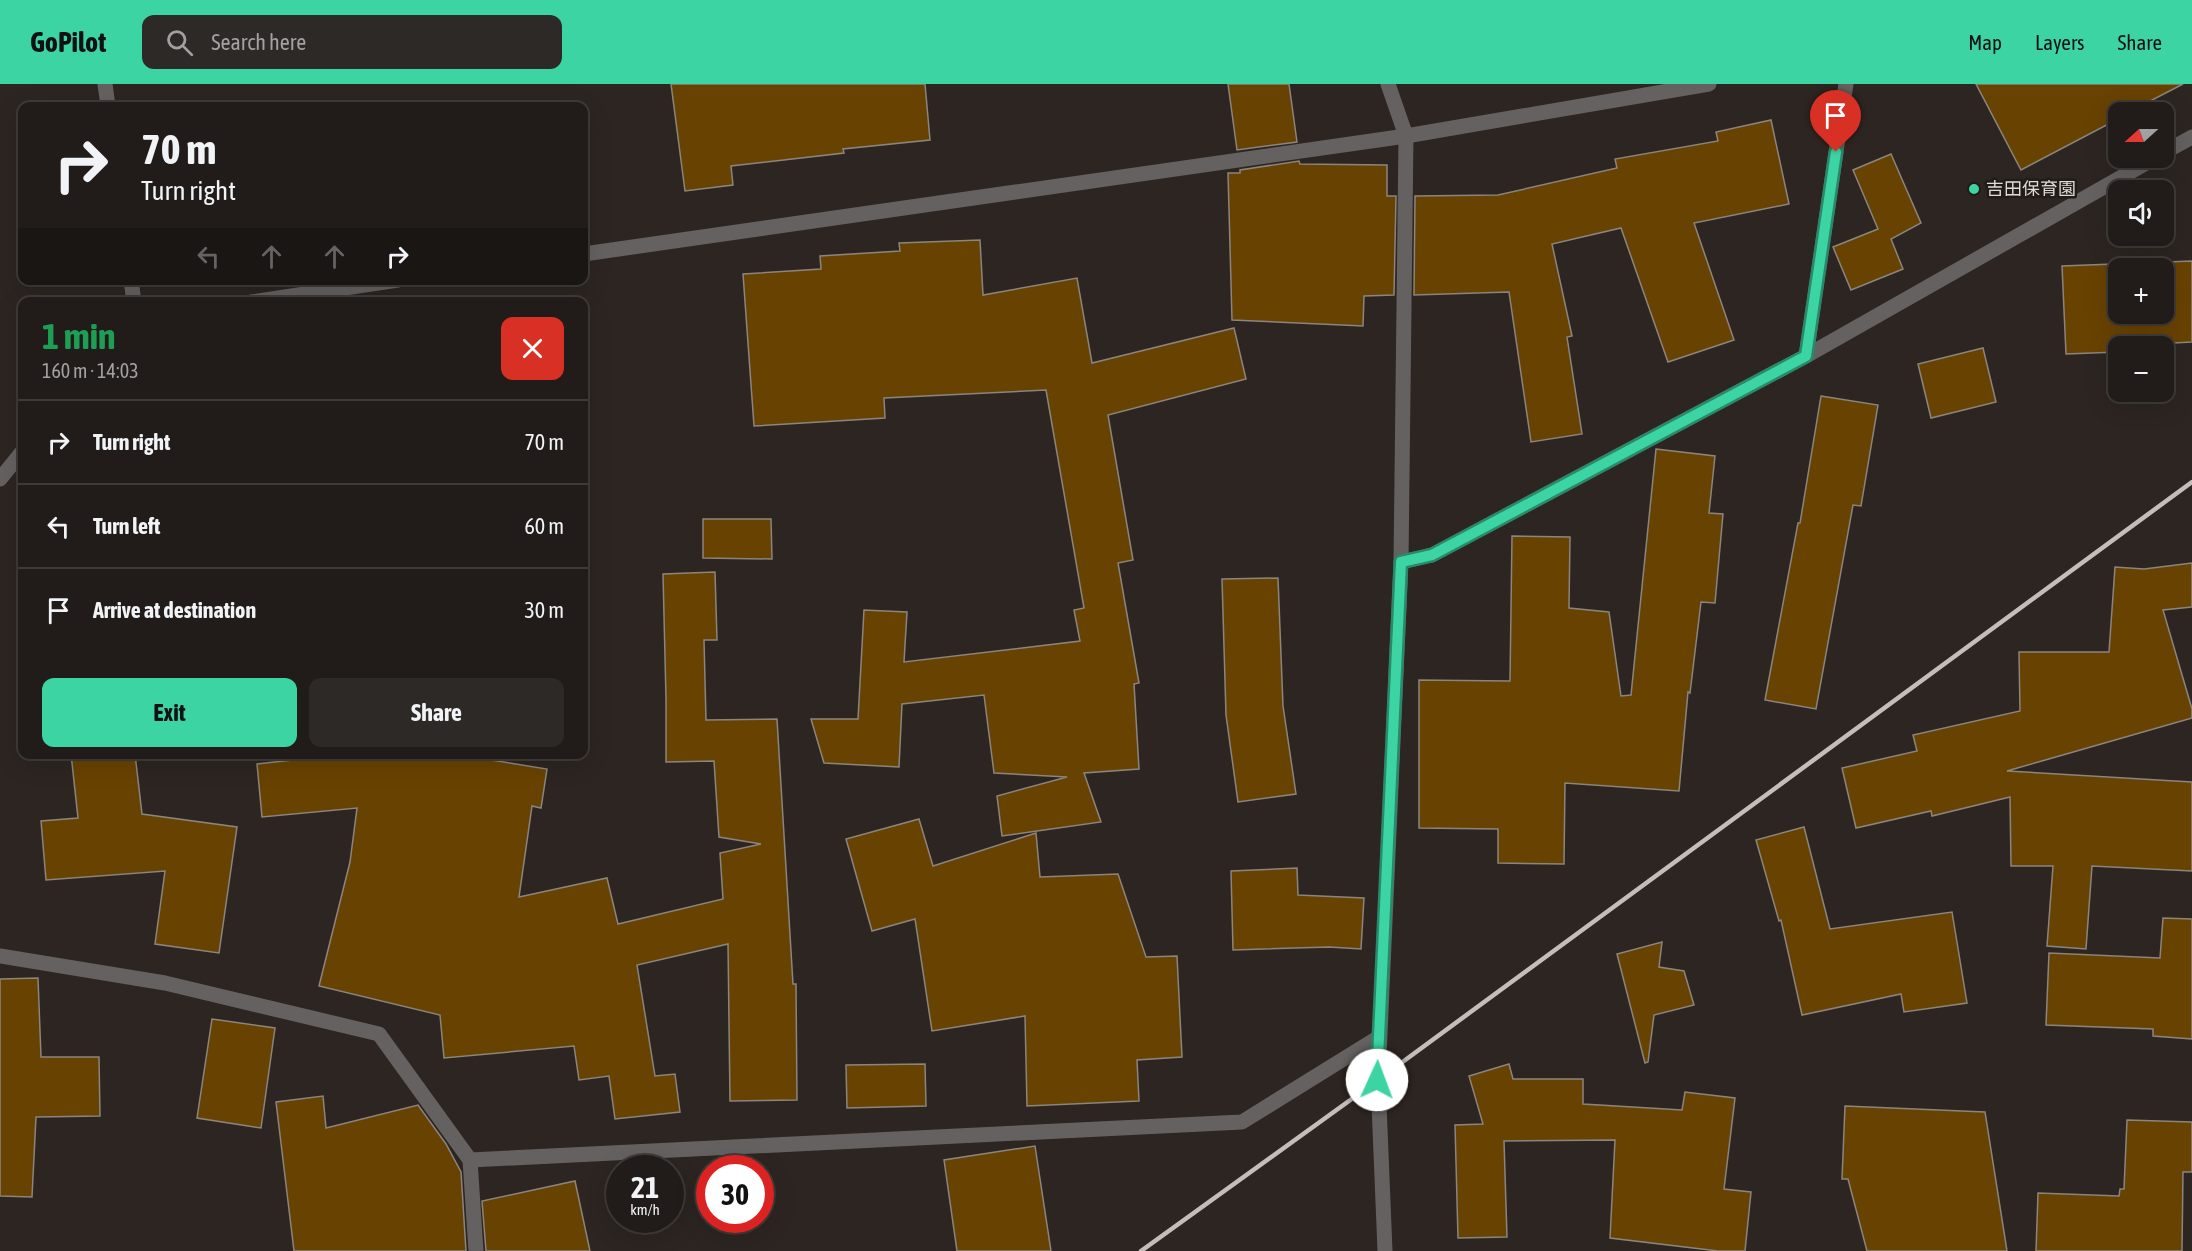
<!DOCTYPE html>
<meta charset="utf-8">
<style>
:root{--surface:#211c19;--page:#2d2926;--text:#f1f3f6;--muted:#a2a1a2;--line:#3e3a38;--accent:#3dd4a3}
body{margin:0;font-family:"Asap Condensed","Noto Sans JP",sans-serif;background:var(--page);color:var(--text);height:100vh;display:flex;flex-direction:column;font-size:22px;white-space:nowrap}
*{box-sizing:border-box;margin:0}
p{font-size:20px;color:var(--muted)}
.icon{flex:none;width:33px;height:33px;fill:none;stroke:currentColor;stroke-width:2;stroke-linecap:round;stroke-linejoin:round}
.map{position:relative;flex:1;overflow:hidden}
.details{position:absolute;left:18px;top:213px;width:570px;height:462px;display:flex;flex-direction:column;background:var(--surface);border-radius:12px;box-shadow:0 6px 24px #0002,0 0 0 2px var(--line)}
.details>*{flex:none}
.hud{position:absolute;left:18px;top:18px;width:570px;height:183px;border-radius:12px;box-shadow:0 6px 24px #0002,0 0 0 2px var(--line);background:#211c19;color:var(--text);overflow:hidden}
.needle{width:39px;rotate:249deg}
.controls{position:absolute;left:2108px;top:18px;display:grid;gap:12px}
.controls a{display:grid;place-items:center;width:66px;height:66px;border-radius:12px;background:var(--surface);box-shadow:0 6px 24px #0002,0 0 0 2px var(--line);font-size:30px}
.speed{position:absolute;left:606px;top:1071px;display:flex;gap:12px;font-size:30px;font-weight:700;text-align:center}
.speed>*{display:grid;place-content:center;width:78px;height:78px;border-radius:50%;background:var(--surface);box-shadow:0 6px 24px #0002,0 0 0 2px var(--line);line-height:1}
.speed small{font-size:15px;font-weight:400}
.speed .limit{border:9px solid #d22;background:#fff;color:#111}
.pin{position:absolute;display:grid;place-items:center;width:51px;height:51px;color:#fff;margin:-62px -26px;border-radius:50% 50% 50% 0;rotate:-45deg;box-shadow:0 0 6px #0007}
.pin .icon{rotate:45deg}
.me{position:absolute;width:66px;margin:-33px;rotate:2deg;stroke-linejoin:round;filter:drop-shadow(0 0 4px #0008)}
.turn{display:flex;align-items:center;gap:21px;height:126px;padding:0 24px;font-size:27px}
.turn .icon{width:78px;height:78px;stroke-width:2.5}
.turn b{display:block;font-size:42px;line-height:51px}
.lanes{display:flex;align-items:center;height:57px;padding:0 24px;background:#0003;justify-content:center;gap:30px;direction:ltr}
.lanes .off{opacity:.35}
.round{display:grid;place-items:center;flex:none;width:63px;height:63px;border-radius:12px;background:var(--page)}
.overview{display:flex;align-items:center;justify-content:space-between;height:102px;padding:0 24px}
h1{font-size:36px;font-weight:700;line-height:45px;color:#1e9e55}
.button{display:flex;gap:12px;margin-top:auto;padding:12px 24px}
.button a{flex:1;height:69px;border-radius:12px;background:var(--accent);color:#111;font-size:24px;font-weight:700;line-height:69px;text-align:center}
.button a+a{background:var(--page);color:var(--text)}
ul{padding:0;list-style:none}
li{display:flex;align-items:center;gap:18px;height:84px;padding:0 24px;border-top:2px solid var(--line)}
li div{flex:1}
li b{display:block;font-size:22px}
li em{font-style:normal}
header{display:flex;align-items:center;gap:36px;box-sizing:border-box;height:84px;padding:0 30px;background:var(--accent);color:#111}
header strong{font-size:28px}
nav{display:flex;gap:33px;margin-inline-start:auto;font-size:21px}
.search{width:420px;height:54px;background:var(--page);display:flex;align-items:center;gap:15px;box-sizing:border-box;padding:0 21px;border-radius:12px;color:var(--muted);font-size:22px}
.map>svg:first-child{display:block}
.building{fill:#684200;stroke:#8b857e;stroke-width:1.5;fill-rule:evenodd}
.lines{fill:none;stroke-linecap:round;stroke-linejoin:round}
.minor{stroke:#656160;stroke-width:15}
.rail{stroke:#c3bebb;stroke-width:4.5}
.route-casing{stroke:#288a6a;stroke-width:15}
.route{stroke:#3dd4a3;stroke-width:10}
.poi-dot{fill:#3dd4a3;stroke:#221c18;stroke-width:2}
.labels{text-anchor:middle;stroke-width:5;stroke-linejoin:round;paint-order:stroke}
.poi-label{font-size:18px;fill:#dfdad8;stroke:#221c18;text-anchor:start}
</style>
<header>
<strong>GoPilot</strong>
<div class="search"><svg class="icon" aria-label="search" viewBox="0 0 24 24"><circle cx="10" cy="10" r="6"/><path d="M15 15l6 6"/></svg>Search here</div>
<nav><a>Map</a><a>Layers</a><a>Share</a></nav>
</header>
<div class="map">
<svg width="2192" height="1167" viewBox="0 0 2192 1167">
<rect width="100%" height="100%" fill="#2c2521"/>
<!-- building -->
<g class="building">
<path d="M 671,0 L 925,0 L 930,56 L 843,65 L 844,69 L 731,82 L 733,101 L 685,107 Z"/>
<path d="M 1228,0 L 1289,0 L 1297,58 L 1237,66 Z"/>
<path d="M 1976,0 L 2183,0 L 2129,28 L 2118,28 L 2118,35 L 2021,86 Z"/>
<path d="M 1771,36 L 1789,120 L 1694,139 L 1734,256 L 1668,278 L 1621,144 L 1552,160 L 1572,252 L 1567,253 L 1582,350 L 1531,358 L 1509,208 L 1414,211 L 1415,112 L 1498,111 L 1617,84 L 1615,75 L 1718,57 L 1716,48 Z"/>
<path d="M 1891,70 L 1921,139 L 1891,155 L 1903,185 L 1851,206 L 1833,163 L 1878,145 L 1853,86 Z"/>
<path d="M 1299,77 L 1300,80 L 1387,81 L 1387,112 L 1396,112 L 1394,211 L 1364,212 L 1363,242 L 1232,236 L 1228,89 L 1240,89 L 1240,86 Z"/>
<path d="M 980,156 L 983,211 L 1077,194 L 1092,279 L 1234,244 L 1246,295 L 1108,331 L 1133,476 L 1118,479 L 1139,599 L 1134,600 L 1139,685 L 1084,689 L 1101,738 L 1002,752 L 997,712 L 1067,693 L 994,689 L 984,611 L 902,620 L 899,683 L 824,679 L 811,635 L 858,635 L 864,526 L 907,528 L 904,578 L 1080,557 L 1074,526 L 1084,524 L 1046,306 L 884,314 L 885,334 L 754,342 L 743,190 L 821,185 L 820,172 L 900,167 L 899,159 Z"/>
<path d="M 2192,177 L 2192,258 L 2118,262 L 2118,268 L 2066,270 L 2062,182 ZM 2118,184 L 2163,184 L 2163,230 L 2118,230 Z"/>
<path d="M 1983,264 L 1996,318 L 1931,334 L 1918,280 Z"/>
<path d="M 1821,312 L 1878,321 L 1861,422 L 1853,421 L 1816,625 L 1765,616 L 1798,439 L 1800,439 Z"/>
<path d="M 1656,365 L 1715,372 L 1709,429 L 1723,430 L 1715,519 L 1701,518 L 1690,609 L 1688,608 L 1679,707 L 1565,699 L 1564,780 L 1498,779 L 1498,745 L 1419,744 L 1419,596 L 1510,597 L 1512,452 L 1570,453 L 1569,524 L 1609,528 L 1621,612 L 1631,611 Z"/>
<path d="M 703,435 L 771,435 L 772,475 L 703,474 Z"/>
<path d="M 2192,479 L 2192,523 L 2163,526 L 2192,625 L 2192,634 L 2007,687 L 2192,698 L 2192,787 L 2092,782 L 2086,865 L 2047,862 L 2053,782 L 2011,782 L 2010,713 L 1932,732 L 1931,727 L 1856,744 L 1842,684 L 1917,667 L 1913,651 L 2020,627 L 2019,568 L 2109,568 L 2115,483 L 2144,485 Z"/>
<path d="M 715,488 L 717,556 L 704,556 L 706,636 L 777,635 L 793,900 L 796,900 L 797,1016 L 730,1017 L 728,860 L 637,881 L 655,992 L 675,990 L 680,1028 L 615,1035 L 609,992 L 579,996 L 574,962 L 444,974 L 440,931 L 319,902 L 350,778 L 357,724 L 262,733 L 257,680 L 347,670 L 454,670 L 547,685 L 541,724 L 532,722 L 519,813 L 607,794 L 618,840 L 723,815 L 720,769 L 761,760 L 719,753 L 714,677 L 666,678 L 666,615 L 663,490 Z"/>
<path d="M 1278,494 L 1283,622 L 1296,710 L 1238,718 L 1226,631 L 1222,495 Z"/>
<path d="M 71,670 L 135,670 L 142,730 L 237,743 L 219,869 L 155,860 L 165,787 L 46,796 L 41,737 L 78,734 Z"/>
<path d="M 919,735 L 933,782 L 1036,749 L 1040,793 L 1118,790 L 1146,873 L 1177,872 L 1182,973 L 1137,976 L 1139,1017 L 1027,1022 L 1025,932 L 932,947 L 915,835 L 872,847 L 846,755 Z"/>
<path d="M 1804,743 L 1830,845 L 1952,828 L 1967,919 L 1904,928 L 1901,910 L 1802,931 L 1781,836 L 1779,837 L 1756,756 Z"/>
<path d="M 1297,784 L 1298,811 L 1364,814 L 1361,865 L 1329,863 L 1233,866 L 1231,787 Z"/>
<path d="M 2163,834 L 2192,835 L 2192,955 L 2153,952 L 2153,945 L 2046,941 L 2049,869 L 2160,874 Z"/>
<path d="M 1662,858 L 1659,883 L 1684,887 L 1694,921 L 1654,931 L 1648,978 L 1645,979 L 1617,870 Z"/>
<path d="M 38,894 L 41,973 L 99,973 L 100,1032 L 36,1033 L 32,1113 L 0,1112 L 0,895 Z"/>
<path d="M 212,935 L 275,944 L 261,1044 L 197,1034 Z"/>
<path d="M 925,980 L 926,1022 L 847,1024 L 846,981 Z"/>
<path d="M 1509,980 L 1513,995 L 1583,995 L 1583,1020 L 1682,1026 L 1685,1008 L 1735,1014 L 1724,1105 L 1751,1108 L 1745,1167 L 1718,1167 L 1610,1154 L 1615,1056 L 1504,1057 L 1507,1153 L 1458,1154 L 1455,1041 L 1483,1040 L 1469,992 Z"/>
<path d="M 323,1012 L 326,1044 L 418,1021 L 446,1060 L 461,1088 L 466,1167 L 294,1167 L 276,1018 Z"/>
<path d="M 1845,1022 L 1985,1028 L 2007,1167 L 1867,1167 L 1848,1095 L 1842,1095 Z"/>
<path d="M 2127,1036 L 2192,1038 L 2192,1088 L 2183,1088 L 2182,1167 L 2036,1167 L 2038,1109 L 2119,1112 L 2120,1105 L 2124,1105 Z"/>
<path d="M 1035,1062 L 1051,1167 L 957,1167 L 944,1076 Z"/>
<path d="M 575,1097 L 590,1167 L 486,1167 L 482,1117 Z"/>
</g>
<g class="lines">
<!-- minor -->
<g class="minor">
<path d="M 105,0 L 108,22"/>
<path d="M 2163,69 L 2192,53"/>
<path d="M 584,170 L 1406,52 L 1709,0"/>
<path d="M 131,196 L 134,218"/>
<path d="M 251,218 L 398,196"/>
<path d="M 1806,272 L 1846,0"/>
<path d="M 0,395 L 22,368"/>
<path d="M 1401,478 L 1432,471 L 1806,272 L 2155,74"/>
<path d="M 0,872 L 165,899 L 379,950 L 470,1076 L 476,1167"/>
<path d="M 470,1076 L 1242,1038 L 1379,953"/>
<path d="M 1385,1167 L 1378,996 L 1401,478 L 1406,52 L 1388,0"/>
</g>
<!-- rail -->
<path class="rail" d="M 1141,1167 L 1378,996 L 2192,398"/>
</g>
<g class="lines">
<defs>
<path id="route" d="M 1377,996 L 1401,478 L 1432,471 L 1806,272 L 1836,68"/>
</defs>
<!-- route casing -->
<use href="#route" class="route-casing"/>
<!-- route -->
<use href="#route" class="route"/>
</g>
<!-- markers -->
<circle class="poi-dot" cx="1974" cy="105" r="6"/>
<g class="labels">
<!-- poi labels -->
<g class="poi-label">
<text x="1986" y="111">吉田保育園</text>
</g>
</g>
</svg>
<div class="controls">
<a><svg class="needle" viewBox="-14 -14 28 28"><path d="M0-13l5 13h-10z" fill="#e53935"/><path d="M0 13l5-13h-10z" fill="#a2a1a2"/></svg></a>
<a><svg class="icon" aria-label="sound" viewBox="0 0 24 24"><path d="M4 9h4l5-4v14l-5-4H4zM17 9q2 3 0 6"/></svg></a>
<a>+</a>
<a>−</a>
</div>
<div class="speed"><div>21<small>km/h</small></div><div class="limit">30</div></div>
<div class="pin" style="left:1836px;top:68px;background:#d93025"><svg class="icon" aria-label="arrive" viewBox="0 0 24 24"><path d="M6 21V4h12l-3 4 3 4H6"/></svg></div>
<svg class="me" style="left:1377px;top:996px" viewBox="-20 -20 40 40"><circle r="19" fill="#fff"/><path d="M0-13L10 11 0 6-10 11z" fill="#3dd4a3"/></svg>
<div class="hud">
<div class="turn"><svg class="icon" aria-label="right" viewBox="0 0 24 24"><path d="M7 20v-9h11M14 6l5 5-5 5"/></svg><div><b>70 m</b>Turn right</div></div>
<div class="lanes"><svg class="icon off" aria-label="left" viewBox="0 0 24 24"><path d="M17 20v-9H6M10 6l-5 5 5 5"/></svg><svg class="icon off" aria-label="ahead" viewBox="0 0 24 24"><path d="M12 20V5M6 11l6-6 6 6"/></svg><svg class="icon off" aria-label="ahead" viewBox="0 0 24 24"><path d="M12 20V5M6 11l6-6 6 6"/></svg><svg class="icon" aria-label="right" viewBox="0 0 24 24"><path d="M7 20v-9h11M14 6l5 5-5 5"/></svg></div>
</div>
<section class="details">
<div class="overview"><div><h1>1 min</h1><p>160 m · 14:03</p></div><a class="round" style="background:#d93025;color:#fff"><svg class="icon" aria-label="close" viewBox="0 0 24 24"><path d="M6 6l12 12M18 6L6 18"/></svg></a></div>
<ul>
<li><svg class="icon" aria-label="right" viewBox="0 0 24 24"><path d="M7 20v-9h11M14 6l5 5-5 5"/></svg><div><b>Turn right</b></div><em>70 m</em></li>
<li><svg class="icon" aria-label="left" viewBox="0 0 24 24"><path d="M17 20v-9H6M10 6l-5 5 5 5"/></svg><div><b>Turn left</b></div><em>60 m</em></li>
<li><svg class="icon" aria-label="arrive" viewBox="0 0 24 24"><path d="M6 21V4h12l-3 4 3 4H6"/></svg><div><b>Arrive at destination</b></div><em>30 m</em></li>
</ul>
<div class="button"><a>Exit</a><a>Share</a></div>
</section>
</div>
